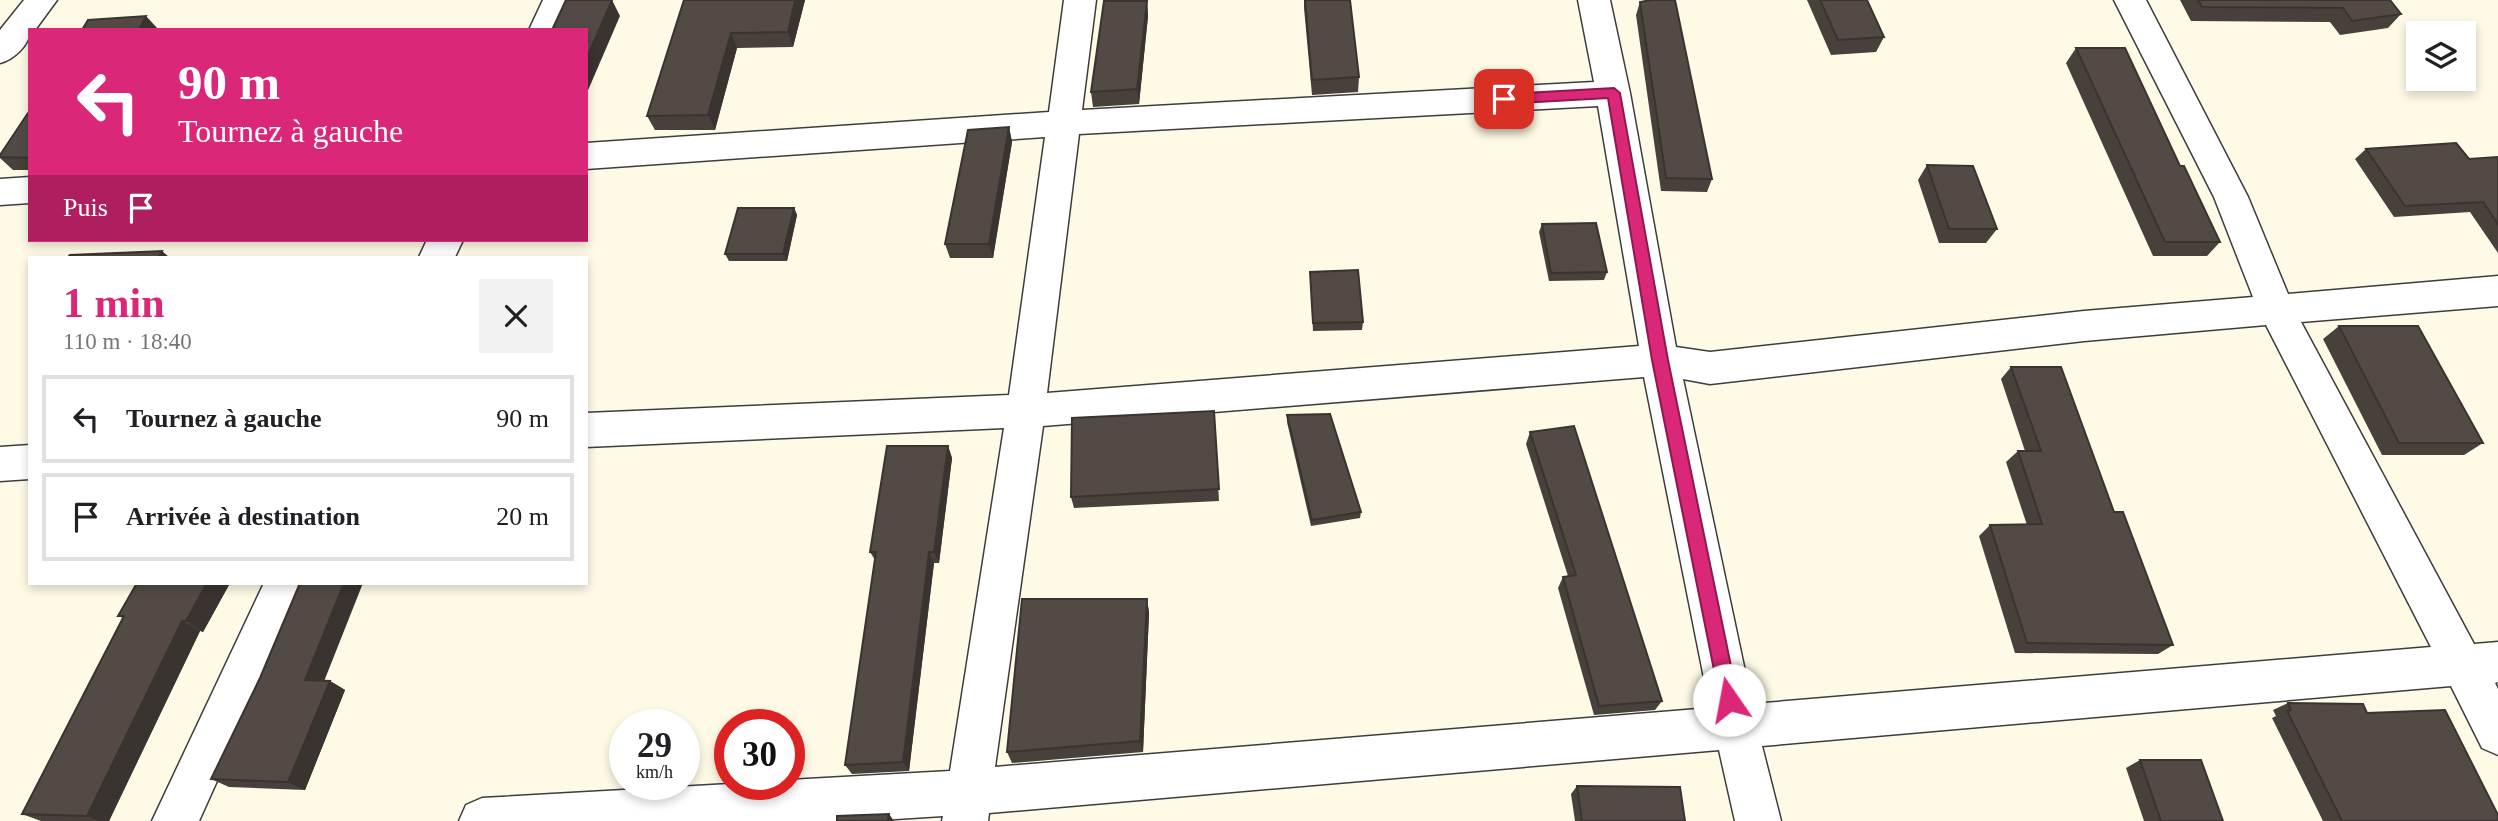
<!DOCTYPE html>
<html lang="fr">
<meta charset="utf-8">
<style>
:root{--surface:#fff;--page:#f2f2f2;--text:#202124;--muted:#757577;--line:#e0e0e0;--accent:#db2777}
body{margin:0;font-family:Georgia,serif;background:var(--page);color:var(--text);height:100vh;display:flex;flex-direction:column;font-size:26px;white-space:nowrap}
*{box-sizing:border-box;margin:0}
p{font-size:23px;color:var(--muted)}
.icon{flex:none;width:38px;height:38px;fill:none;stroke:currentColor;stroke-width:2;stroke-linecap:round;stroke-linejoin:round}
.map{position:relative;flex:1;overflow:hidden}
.drawer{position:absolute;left:28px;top:256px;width:560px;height:329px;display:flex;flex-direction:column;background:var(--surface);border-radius:0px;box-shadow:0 4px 10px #0003}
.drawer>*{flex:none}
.banner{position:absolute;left:28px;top:28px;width:560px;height:214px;border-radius:0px;box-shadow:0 4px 10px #0003;background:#db2777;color:#fff;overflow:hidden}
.tools{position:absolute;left:2406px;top:21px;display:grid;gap:14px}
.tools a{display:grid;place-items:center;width:70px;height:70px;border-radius:0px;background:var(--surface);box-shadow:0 4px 10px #0003;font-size:35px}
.speed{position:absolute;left:609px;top:709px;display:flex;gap:14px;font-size:35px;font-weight:700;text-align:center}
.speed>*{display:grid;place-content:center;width:91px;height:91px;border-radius:50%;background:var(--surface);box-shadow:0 4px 10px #0003;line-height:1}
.speed small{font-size:18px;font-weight:400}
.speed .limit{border:10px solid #d22;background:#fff;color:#111}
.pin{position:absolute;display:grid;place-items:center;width:60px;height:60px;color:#fff;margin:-30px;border-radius:14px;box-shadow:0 4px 10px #0006}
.me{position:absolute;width:77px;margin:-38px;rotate:348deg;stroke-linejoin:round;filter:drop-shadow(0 0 5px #0008)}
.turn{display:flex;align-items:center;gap:24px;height:147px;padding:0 35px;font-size:32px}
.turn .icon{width:91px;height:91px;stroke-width:2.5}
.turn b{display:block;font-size:49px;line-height:60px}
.then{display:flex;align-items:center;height:66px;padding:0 35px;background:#0003;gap:14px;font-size:26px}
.round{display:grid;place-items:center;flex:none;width:74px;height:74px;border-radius:0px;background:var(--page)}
.overview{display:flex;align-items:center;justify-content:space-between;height:119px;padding:0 35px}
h1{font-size:42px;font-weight:700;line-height:52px;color:var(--accent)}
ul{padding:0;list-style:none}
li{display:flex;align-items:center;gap:21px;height:88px;margin:0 14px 10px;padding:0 21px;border:4px solid var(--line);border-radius:0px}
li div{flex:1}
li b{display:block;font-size:26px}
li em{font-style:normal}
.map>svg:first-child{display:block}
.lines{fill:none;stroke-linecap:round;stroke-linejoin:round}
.street-casing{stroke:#3d3d3d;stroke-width:3}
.street{fill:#fff;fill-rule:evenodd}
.wall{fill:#47403b}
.shaded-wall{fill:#3a3430}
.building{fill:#534a45;stroke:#3a3430;stroke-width:2}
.route{fill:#db2777;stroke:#8e194d;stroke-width:2}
</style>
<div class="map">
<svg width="2498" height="821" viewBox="0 0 2498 821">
<rect width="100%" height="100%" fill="#fffae6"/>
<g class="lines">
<defs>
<g id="street">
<path d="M 24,0 L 57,0 L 35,30 L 30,30 C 30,45 13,60 0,63 L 0,30 Z"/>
<path d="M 543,0 L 575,0 L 561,30 L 529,30 Z"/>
<path d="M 1064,0 L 1096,0 L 1082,110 L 1594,82 L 1578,0 L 1610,0 L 1630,93 L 1676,347 L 1710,352 L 2084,311 L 2253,297 L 2214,197 L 2114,0 L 2146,0 L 2248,197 L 2288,294 L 2498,276 L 2498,306 L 2301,322 L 2474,644 L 2498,642 L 2498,682 L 2495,683 L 2498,689 L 2498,755 L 2482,748 L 2451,686 L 1762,746 L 1781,821 L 1735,821 L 1719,750 L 989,813 L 988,821 L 942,821 L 943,816 L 864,821 L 459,821 L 466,805 L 482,798 L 730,784 L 789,784 L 789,780 L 950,771 L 1004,428 L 586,447 L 586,413 L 1009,395 L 1045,137 L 586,169 L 586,143 L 1049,112 ZM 1598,106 L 1639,346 L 1047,393 L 1079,134 ZM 2266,325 L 2431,647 L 1752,704 L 1683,379 L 1710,384 L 2084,341 ZM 1644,377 L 1710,708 L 995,767 L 1043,426 Z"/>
<path d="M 30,177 L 30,203 L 0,205 L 0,179 Z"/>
<path d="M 427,240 L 463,240 L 455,257 L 419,257 Z"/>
<path d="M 30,445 L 30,479 L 0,481 L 0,447 Z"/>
<path d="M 264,583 L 306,583 L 199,821 L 152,821 Z"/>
</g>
</defs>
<!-- street casing -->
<use href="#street" class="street-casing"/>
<!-- street -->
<use href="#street" class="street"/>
</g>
<!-- wall -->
<g class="wall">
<path d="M 684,0 L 805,0 L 793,47 L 737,48 L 715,130 L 655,130 L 647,116 Z"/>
<path d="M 1304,0 L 1350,0 L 1359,77 L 1358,92 L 1312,95 L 1304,8 Z"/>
<path d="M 1807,0 L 1867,0 L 1884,37 L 1876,52 L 1831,55 Z"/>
<path d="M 2180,0 L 2390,0 L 2401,14 L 2388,28 L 2340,35 L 2330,22 L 2191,21 Z"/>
<path d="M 1147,1 L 1148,16 L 1139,104 L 1093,107 L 1091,92 Z"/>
<path d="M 1640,2 L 1712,179 L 1707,192 L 1661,191 L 1636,15 Z"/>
<path d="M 2076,48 L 2180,166 L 2220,242 L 2207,256 L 2153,256 L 2066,63 Z"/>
<path d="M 30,110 L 30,170 L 13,170 L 0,158 L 0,155 Z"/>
<path d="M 1009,127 L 1012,142 L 993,258 L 950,258 L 945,244 Z"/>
<path d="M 2366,149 L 2469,159 L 2498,157 L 2498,253 L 2470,212 L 2394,217 L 2355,159 Z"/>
<path d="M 1927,165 L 1997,229 L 1986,243 L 1939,243 L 1918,180 Z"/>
<path d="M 794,208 L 797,215 L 787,261 L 729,261 L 725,254 Z"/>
<path d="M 1542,224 L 1607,272 L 1604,280 L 1549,281 L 1539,232 Z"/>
<path d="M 1310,272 L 1363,322 L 1362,330 L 1313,331 Z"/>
<path d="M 2339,326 L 2483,443 L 2464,455 L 2382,455 L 2323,339 Z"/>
<path d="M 2011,367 L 2114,512 L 2173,645 L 2158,654 L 2015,653 L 1979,536 L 1990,525 L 2027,525 L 2006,462 L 2018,451 L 2025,451 L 2001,379 Z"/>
<path d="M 1214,411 L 1219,501 L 1074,508 L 1071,497 Z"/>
<path d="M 1287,415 L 1361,512 L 1360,518 L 1311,526 L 1287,422 Z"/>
<path d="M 1530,432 L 1662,701 L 1655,710 L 1594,715 L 1558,588 L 1563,577 L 1568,576 L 1526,444 Z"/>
<path d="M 948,446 L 952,458 L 939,563 L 934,563 L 909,771 L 852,774 L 845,765 L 875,560 L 870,552 Z"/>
<path d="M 137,583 L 230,583 L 203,632 L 200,631 L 109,821 L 41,821 L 22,814 L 123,618 L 118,616 Z"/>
<path d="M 1147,599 L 1149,613 L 1143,752 L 1012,763 L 1007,752 Z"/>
<path d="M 325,681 L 330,681 L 345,690 L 305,790 L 229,787 L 211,779 Z"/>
<path d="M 2288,703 L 2367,713 L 2498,821 L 2323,821 L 2272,718 L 2276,716 L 2273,710 Z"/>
<path d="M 2140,760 L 2223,821 L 2144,821 L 2126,768 Z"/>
<path d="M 1577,786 L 1685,821 L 1575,821 L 1571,794 Z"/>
</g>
<!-- shaded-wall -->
<g class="shaded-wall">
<path d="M 612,0 L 620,16 L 586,95 L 586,60 Z"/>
<path d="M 795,0 L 805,0 L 793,47 L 788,32 Z"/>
<path d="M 1147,1 L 1148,16 L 1139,104 L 1137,89 Z"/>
<path d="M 146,16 L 158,29 L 157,30 L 139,30 Z"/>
<path d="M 731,33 L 737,48 L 715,130 L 708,115 Z"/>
<path d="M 1009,127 L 1012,142 L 993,258 L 989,244 Z"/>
<path d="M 794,208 L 797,215 L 787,261 L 783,254 Z"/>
<path d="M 162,251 L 169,257 L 159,257 Z"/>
<path d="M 948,446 L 952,458 L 939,563 L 934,552 Z"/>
<path d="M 929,552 L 934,563 L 909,771 L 903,762 Z"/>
<path d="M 207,583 L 230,583 L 203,632 L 186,621 Z"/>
<path d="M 344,583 L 363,583 L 321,689 L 305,680 Z"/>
<path d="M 1147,599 L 1149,613 L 1143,752 L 1140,741 Z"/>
<path d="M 182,621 L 200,631 L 109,821 L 99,821 L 87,816 Z"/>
<path d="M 330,681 L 345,690 L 305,790 L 288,782 Z"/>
<path d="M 889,814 L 894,821 L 888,821 Z"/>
</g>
<!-- building -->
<g class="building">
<path d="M 566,0 L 612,0 L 586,60 L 586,30 L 552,30 Z"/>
<path d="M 684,0 L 795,0 L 788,32 L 731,33 L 708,115 L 647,116 Z"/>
<path d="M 1305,0 L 1350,0 L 1359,77 L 1312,80 Z"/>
<path d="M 1651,0 L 1675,0 L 1712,179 L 1666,178 L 1640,2 Z"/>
<path d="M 1820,0 L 1867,0 L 1884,37 L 1838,40 Z"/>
<path d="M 2198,0 L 2390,0 L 2401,14 L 2352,21 L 2343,8 L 2202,7 Z"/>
<path d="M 1104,1 L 1147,1 L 1137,89 L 1091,92 Z"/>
<path d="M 146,16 L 139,30 L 82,30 L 88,20 Z"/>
<path d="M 2076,48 L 2125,48 L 2180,166 L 2184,166 L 2220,242 L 2165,242 Z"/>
<path d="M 30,110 L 30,158 L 0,157 L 0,155 Z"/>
<path d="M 1009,127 L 989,244 L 945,244 L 968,130 Z"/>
<path d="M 2456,143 L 2469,159 L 2498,157 L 2498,224 L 2483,202 L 2405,206 L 2366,149 Z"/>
<path d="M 1927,165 L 1973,166 L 1997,229 L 1949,229 Z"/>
<path d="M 738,208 L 794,208 L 783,254 L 725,254 Z"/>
<path d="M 1596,223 L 1607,272 L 1551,273 L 1542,224 Z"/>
<path d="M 162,251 L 159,257 L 68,257 L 70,255 Z"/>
<path d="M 1358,270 L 1363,322 L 1313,323 L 1310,272 Z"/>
<path d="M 2339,326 L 2418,326 L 2483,443 L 2399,443 Z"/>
<path d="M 2011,367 L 2061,367 L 2114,512 L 2123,512 L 2173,645 L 2027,643 L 1990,525 L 2042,524 L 2018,451 L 2041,451 Z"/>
<path d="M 1214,411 L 1219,489 L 1071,497 L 1072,418 Z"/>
<path d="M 1330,414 L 1361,512 L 1312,520 L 1287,415 Z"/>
<path d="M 1574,426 L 1662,701 L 1599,706 L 1563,577 L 1576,575 L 1530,432 Z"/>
<path d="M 887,446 L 948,446 L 934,552 L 929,552 L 903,762 L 845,765 L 876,552 L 870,552 Z"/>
<path d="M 137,583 L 207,583 L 186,621 L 182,621 L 87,816 L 22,814 L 124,616 L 118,616 Z"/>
<path d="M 300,583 L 344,583 L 305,680 L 330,681 L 288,782 L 211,779 L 260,678 Z"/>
<path d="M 1022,599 L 1147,599 L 1140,741 L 1007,752 Z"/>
<path d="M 2288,703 L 2363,704 L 2367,713 L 2445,710 L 2498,815 L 2498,821 L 2342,821 L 2287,711 L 2291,710 Z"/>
<path d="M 2140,760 L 2201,760 L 2223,821 L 2161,821 Z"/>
<path d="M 1577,786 L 1680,787 L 1685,821 L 1582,821 Z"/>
<path d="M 889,814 L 888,821 L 837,821 L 837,816 Z"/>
</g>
<!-- route -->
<path class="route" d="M 1614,88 L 1620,93 L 1668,360 L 1738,700 L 1736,706 L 1729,709 L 1723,706 L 1720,700 L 1652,360 L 1608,98 L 1504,104 L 1497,99 L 1504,94 Z"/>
</svg>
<div class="tools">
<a><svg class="icon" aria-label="layers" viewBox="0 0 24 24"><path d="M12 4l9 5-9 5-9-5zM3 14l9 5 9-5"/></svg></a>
</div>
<div class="speed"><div>29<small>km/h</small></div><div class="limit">30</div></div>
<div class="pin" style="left:1504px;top:99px;background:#d93025"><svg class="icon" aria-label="arrive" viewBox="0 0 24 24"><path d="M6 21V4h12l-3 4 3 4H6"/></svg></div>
<svg class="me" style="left:1729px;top:700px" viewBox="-20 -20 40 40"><circle r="19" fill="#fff"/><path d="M0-13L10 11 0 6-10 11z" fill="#db2777"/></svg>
<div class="banner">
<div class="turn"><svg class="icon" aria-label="left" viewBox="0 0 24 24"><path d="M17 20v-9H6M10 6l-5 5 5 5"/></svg><div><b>90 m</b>Tournez à gauche</div></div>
<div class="then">Puis<svg class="icon" aria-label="arrive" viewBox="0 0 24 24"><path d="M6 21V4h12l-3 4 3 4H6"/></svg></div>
</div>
<section class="drawer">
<div class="overview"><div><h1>1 min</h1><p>110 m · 18:40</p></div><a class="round"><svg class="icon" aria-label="close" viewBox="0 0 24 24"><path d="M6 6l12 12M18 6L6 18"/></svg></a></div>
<ul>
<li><svg class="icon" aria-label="left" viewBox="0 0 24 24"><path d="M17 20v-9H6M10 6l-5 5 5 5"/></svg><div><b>Tournez à gauche</b></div><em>90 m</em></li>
<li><svg class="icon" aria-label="arrive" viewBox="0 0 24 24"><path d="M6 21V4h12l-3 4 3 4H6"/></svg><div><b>Arrivée à destination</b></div><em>20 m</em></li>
</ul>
</section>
</div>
